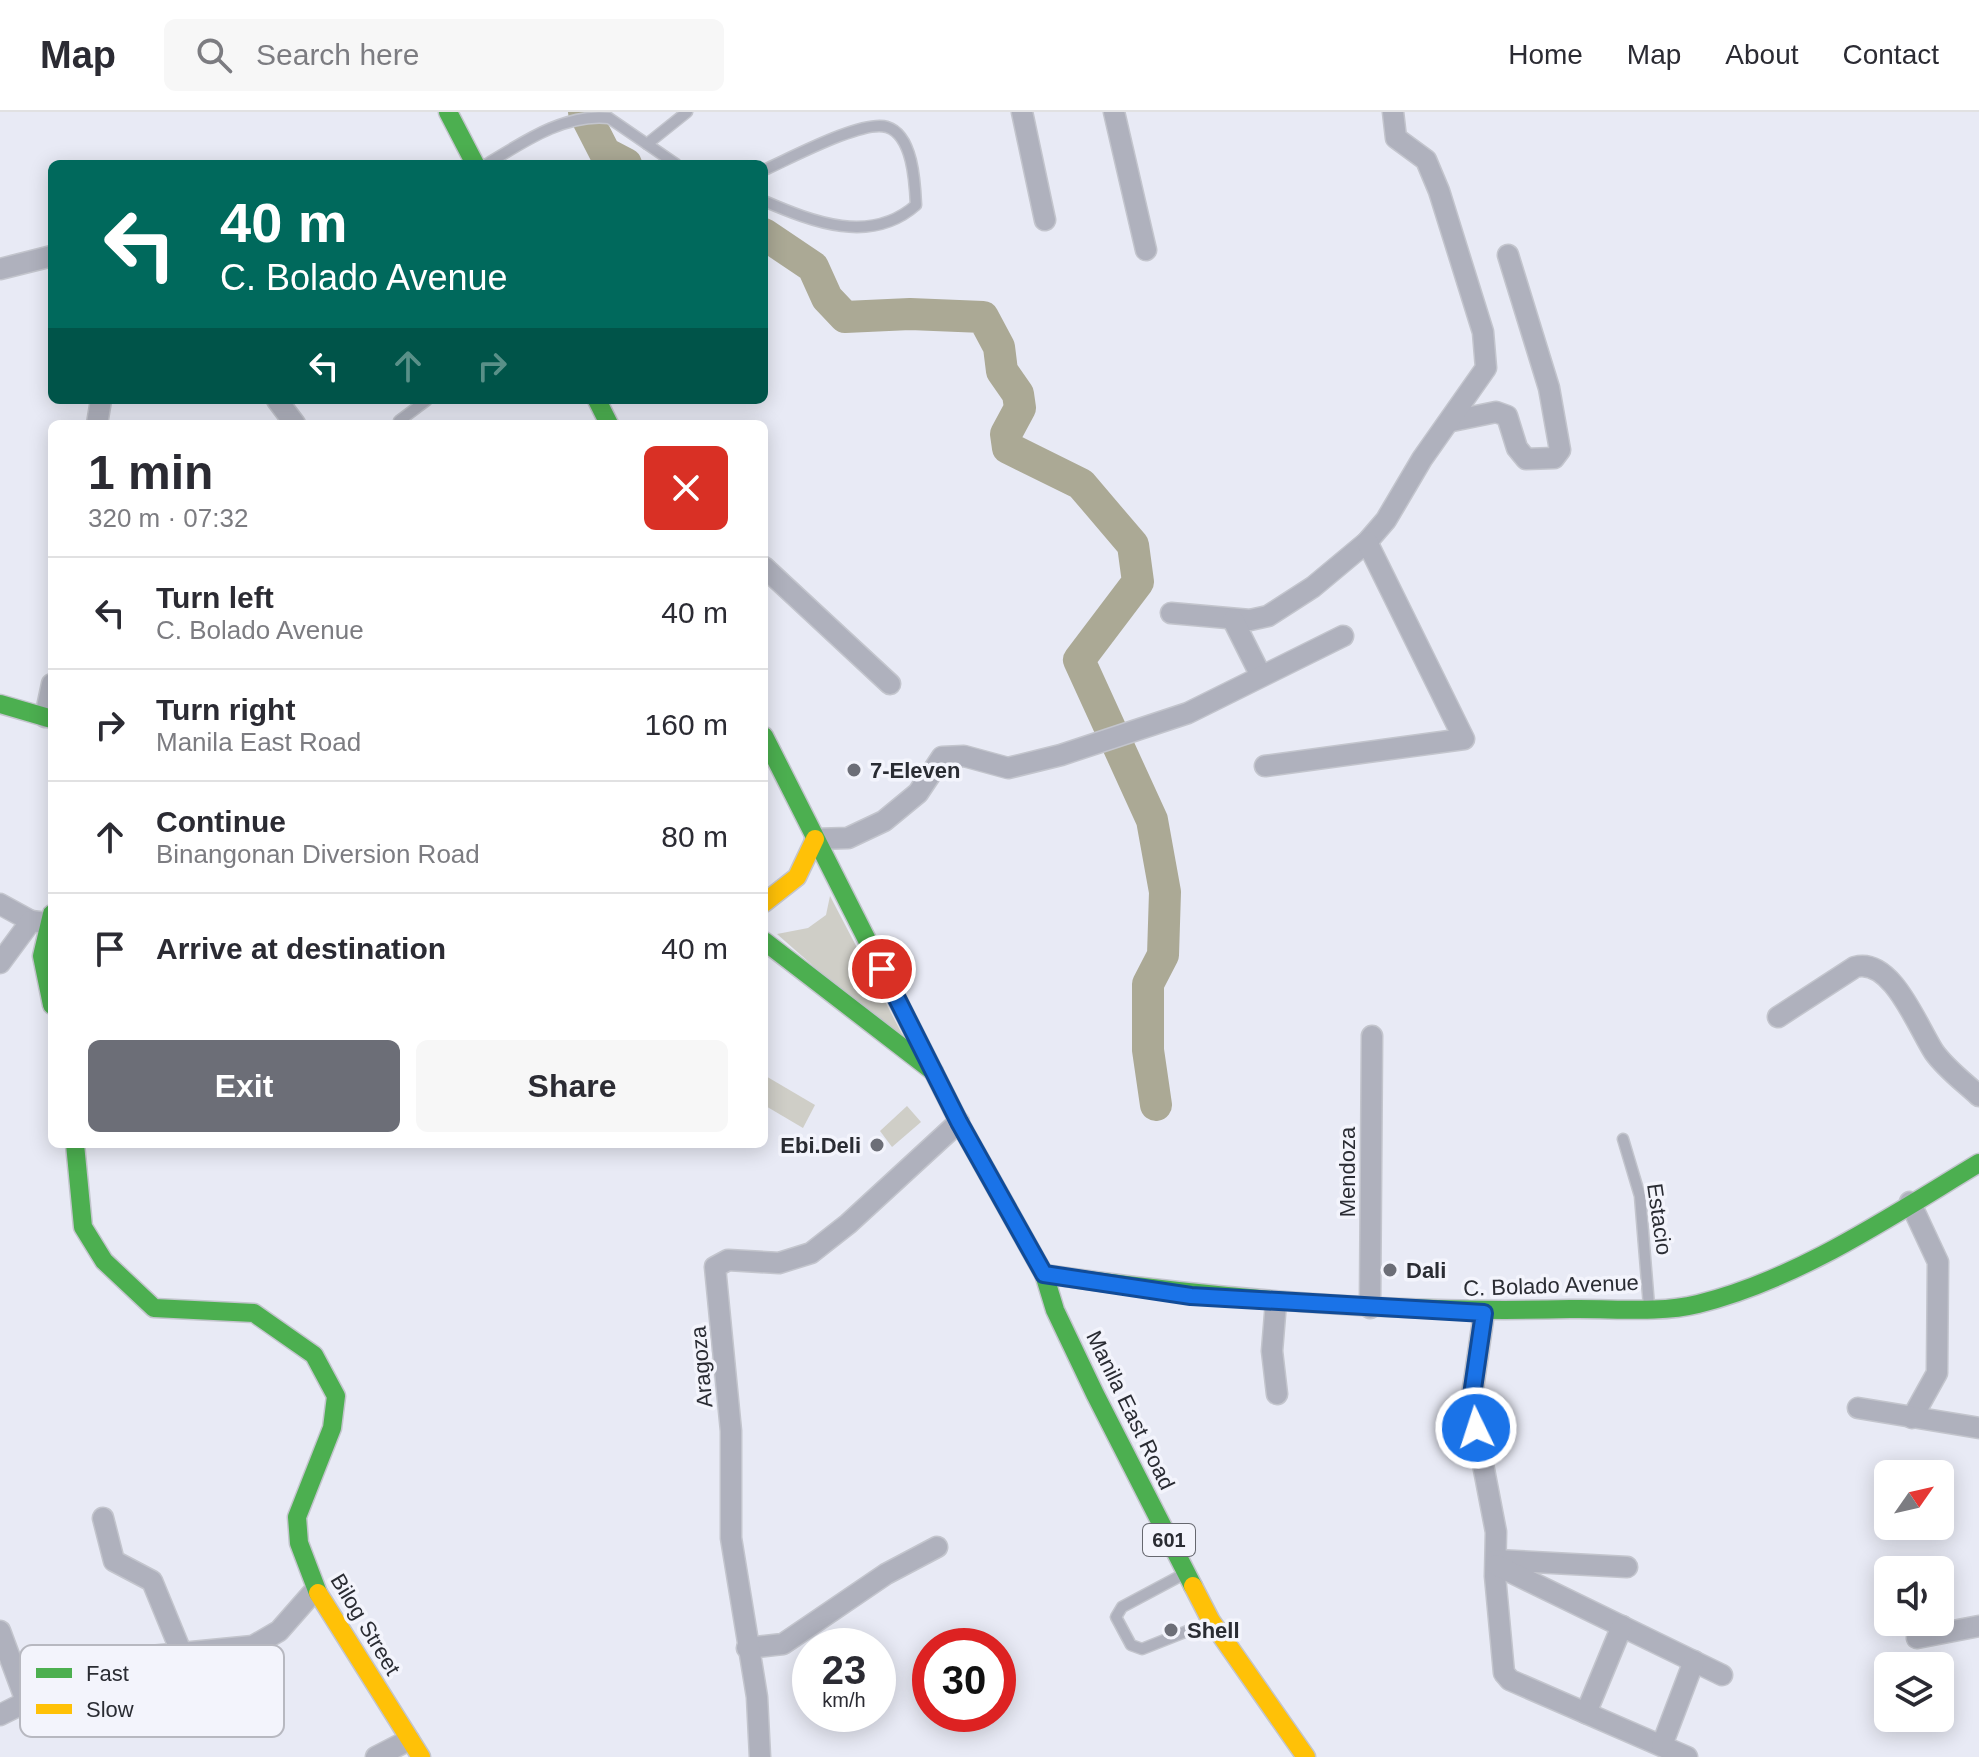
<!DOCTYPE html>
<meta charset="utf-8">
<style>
:root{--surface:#fff;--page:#f7f7f7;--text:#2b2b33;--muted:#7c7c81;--line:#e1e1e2;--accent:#6c6e77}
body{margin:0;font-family:Arial,sans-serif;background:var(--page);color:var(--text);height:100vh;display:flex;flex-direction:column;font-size:30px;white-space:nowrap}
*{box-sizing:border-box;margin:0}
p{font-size:26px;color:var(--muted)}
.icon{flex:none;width:44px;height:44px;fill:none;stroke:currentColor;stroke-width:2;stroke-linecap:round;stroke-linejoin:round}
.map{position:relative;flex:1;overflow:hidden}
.sheet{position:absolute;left:48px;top:308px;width:720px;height:728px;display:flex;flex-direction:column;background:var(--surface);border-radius:12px;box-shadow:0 4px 20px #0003}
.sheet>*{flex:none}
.hud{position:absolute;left:48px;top:48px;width:720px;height:244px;border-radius:12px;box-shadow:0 4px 20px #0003;background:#00695c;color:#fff;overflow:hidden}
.needle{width:52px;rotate:56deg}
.fabs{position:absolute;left:1874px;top:1348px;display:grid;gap:16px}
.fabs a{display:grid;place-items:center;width:80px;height:80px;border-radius:12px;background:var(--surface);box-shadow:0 4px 20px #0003;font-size:40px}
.speed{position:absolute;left:792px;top:1516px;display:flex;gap:16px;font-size:40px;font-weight:700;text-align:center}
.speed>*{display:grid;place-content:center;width:104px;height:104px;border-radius:50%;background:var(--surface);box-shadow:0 4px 20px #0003;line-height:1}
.speed small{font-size:20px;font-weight:400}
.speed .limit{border:12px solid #d22;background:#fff;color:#111}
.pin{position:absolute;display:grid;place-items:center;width:68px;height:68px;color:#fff;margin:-34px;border:4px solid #fff;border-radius:50%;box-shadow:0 2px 8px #0007}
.me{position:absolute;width:88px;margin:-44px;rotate:356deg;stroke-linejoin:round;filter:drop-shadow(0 0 6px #0008)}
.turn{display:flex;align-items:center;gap:28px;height:168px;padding:0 40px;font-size:36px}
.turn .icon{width:104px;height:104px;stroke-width:2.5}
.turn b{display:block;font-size:56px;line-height:68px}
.lanes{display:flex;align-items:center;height:76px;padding:0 40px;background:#0003;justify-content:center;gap:40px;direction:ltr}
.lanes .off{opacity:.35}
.round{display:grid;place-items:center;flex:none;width:84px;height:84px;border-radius:12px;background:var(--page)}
.summary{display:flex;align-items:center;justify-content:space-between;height:136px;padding:0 40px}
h1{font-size:48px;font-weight:700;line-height:60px}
.cta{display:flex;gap:16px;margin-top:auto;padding:16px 40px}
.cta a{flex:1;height:92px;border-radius:12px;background:var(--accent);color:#fff;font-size:32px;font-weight:700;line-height:92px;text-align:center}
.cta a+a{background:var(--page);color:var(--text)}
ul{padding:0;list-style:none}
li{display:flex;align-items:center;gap:24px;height:112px;padding:0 40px;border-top:2px solid var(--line)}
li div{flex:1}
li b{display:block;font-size:30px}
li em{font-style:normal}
header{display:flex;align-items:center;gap:48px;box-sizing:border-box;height:112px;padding:0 40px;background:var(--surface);border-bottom:2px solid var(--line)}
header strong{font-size:38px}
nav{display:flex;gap:44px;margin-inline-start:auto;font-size:28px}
.search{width:560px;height:72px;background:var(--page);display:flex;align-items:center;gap:20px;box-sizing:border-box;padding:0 28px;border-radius:12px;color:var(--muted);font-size:30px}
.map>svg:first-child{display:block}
.green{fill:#cfcec7}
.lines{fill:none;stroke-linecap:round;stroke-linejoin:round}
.river{stroke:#aba995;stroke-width:32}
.lane-casing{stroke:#c3c5cd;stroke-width:13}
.street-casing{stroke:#c3c5cd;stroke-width:23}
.fast-casing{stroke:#c3c5cd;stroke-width:21}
.slow-casing{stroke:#c3c5cd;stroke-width:21}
.lane{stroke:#afb1bd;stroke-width:10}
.street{stroke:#afb1bd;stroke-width:20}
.fast{stroke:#4caf50;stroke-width:18}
.slow{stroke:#ffc107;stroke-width:18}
.route-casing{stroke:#114b97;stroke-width:20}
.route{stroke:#1a73e8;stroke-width:14}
.poi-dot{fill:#6c6e77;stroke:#f3f4fc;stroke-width:3}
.labels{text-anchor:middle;stroke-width:7;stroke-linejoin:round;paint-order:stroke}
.shield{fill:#f3f4fc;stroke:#66686f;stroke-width:2}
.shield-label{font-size:20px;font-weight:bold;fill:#2a2c33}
.poi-label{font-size:22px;font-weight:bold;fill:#2a2c33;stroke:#f3f4fc;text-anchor:start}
.street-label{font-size:22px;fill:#2a2c33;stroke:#f3f4fc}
.key{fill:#f3f4fc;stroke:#b7b8c0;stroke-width:2}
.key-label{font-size:22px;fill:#2a2c33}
</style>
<header>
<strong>Map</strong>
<div class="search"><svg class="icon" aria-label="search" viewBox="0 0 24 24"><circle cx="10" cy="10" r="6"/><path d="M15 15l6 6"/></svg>Search here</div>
<nav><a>Home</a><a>Map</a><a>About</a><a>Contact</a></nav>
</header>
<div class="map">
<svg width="1979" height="1645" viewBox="0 0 1979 1645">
<rect width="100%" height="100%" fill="#e8eaf5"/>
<!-- green -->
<g class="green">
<path d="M 830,784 L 912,941 L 777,822 L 808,816 L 826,803 Z"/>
<path d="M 764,963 L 815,993 L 803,1016 L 764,993 Z"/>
<path d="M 907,994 L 921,1010 L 892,1035 L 880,1019 Z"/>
</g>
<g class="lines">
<!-- river -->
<g class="river">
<path d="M 584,0 L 605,41 L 626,52"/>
<path d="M 764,122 L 813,155 L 827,186 L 845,205 L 910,202 L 983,205 L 999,235 L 1002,259 L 1018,282 L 1020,296 L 1006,322 L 1008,336 L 1081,372 L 1133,433 L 1138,470 L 1079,548 L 1152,708 L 1165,780 L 1163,843 L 1148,872 L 1148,938 L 1156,993"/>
</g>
<defs>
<g id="lane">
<path d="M 647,32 L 687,0"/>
<path d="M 487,52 C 523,30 565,1 609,6 L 676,52"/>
<path d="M 764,58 C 789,47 863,7 887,15 C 913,23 915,71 916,93 C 871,133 813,110 764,89"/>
<path d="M 399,309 L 427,288"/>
<path d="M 1623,1027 L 1640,1084 L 1649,1194"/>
<path d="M 1182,1463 L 1122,1495 L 1116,1505 L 1131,1533 L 1142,1537 L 1205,1512"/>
</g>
<g id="street">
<path d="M 1022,0 L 1045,108"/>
<path d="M 1114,0 L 1146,138"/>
<path d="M 0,157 L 52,144"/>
<path d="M 277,288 L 295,312"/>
<path d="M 1452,309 L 1496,300 L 1507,304 L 1517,336 L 1526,347 L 1554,346 L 1560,338 L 1549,276 L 1508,143"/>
<path d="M 97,312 L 101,288"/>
<path d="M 764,455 L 890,572"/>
<path d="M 1171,501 L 1250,508 L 1268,504 L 1313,475 L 1367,430 L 1386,408 L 1422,347 L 1486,256 L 1483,220 L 1439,79 L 1426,48 L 1396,26 L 1393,0"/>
<path d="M 1233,508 L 1261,564"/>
<path d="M 45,605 L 52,572"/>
<path d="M 1265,654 L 1464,627 L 1367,430"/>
<path d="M 815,727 L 848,726 L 884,709 L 918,681 L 942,645 L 964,644 L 1008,656 L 1061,643 L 1188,601 L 1343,524"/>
<path d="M 0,792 L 31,809"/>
<path d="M 0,851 L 31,809 L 47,811"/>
<path d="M 1778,905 L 1855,855 C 1892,845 1917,914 1934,940 C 1946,957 1964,970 1979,984"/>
<path d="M 1910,1090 L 1938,1150 L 1937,1261 L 1912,1306"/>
<path d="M 1276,1190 L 1272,1239 L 1277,1282"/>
<path d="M 1370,1196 L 1372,924"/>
<path d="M 1484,1201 L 1471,1290 L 1496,1420 L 1495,1464 L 1504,1561 L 1510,1568 L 1687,1645"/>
<path d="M 1858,1296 L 1979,1316"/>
<path d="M 103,1406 L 114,1449 L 152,1469 L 182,1542"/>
<path d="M 1496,1448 L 1627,1455"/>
<path d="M 1496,1453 L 1722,1563"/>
<path d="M 0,1519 L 26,1589"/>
<path d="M 1917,1526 L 1979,1514"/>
<path d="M 747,1536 L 783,1532 L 886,1462 L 937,1435"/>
<path d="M 1586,1601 L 1622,1514"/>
<path d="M 0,1603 L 44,1581 L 76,1575 L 141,1545 L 253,1534 L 279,1519 L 315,1478"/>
<path d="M 1662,1633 L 1694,1549"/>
<path d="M 376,1645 L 409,1628"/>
<path d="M 760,1645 L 757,1585 L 731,1426 L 731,1319 L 715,1155 L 728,1148 L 779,1151 L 811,1141 L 848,1112 L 959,1010"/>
</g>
<g id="fast">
<path d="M 448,0 L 475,52"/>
<path d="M 597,288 L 609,312"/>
<path d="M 0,592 L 52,607"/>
<path d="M 764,624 L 959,1010 L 1044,1162 L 1055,1198 L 1095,1282 L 1193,1474"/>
<path d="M 52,802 L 42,844 L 52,893"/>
<path d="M 764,829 L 934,960"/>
<path d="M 75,1032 L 83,1115 L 104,1149 L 154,1196 L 254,1201 L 314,1243 L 336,1284 L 332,1316 L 297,1405 L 299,1431 L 318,1481"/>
<path d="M 1044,1162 C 1219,1187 1393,1202 1570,1197 C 1612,1196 1657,1202 1698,1192 C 1799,1167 1891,1104 1979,1051"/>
</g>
<g id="slow">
<path d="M 764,791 L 797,765 L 815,727"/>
<path d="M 1193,1474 L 1211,1509 L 1306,1645"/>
<path d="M 318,1481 L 421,1645"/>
</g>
</defs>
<!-- lane casing -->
<use href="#lane" class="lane-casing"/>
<!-- street casing -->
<use href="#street" class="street-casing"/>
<!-- fast casing -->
<use href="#fast" class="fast-casing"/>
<!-- slow casing -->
<use href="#slow" class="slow-casing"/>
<!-- lane -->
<use href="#lane" class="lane"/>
<!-- street -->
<use href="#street" class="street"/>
<!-- fast -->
<use href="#fast" class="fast"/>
<!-- slow -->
<use href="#slow" class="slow"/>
</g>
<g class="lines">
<defs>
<path id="route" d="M 882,857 L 959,1010 L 1044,1162 L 1191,1184 L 1484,1201 L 1471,1290 L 1476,1316"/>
</defs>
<!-- route casing -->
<use href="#route" class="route-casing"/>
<!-- route -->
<use href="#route" class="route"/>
</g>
<!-- markers -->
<g class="poi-dot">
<circle cx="854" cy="658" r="8"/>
<circle cx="877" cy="1033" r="8"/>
<circle cx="1390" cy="1158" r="8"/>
<circle cx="1171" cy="1518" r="8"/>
</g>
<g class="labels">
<!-- shield labels -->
<rect class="shield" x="1143" y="1412" width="52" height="32" rx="6"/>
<g class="shield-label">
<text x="1169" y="1435">601</text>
</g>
<!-- poi labels -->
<g class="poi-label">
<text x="870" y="666">7-Eleven</text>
<text x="861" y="1041" text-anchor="end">Ebi.Deli</text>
<text x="1406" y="1166">Dali</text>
<text x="1187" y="1526">Shell</text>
</g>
<!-- street labels -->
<g class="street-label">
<text transform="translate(1347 1060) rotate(-90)" y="8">Mendoza</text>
<text transform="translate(1660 1107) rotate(82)" y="8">Estacio</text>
<text transform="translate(1551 1173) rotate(-2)" y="8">C. Bolado Avenue</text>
<text transform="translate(701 1255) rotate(-95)" y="8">Aragoza</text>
<text transform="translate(1131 1298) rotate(64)" y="8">Manila East Road</text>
<text transform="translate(366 1512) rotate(59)" y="8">Bilog Street</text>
</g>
</g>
<!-- legend -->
<rect x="20" y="1533" width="264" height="92" rx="12" class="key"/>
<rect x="36" y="1556" width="36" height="10" fill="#4caf50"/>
<rect x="36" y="1592" width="36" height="10" fill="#ffc107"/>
<g class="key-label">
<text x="86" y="1569">Fast</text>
<text x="86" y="1605">Slow</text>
</g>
</svg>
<div class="fabs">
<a><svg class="needle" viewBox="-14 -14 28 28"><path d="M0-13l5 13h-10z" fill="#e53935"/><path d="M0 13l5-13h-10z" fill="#7c7c81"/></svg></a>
<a><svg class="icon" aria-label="sound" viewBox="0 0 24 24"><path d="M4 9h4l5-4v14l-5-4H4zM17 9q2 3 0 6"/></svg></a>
<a><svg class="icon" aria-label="layers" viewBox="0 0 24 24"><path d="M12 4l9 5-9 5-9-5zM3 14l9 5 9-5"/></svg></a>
</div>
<div class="speed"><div>23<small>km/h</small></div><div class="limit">30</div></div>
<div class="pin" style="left:882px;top:857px;background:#d93025"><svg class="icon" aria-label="arrive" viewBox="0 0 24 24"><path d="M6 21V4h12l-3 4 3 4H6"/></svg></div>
<svg class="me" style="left:1476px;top:1316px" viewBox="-20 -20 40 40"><circle r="17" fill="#1a73e8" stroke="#fff" stroke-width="3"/><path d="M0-11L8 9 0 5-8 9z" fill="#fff"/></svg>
<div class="hud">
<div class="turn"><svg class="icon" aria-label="left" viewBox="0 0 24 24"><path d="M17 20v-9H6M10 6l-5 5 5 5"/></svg><div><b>40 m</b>C. Bolado Avenue</div></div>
<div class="lanes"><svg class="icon" aria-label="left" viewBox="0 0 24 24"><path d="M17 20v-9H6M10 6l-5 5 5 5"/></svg><svg class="icon off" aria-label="ahead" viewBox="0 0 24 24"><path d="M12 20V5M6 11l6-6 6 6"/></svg><svg class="icon off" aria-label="right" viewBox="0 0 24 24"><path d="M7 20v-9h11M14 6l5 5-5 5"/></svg></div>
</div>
<section class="sheet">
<div class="summary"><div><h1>1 min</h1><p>320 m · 07:32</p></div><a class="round" style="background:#d93025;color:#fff"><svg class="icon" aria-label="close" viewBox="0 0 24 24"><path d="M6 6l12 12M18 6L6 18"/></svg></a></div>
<ul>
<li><svg class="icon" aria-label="left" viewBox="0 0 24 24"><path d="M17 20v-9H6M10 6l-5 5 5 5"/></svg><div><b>Turn left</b><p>C. Bolado Avenue</p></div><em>40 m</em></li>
<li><svg class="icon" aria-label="right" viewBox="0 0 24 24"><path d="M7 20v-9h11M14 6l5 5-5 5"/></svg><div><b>Turn right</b><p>Manila East Road</p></div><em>160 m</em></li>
<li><svg class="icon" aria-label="ahead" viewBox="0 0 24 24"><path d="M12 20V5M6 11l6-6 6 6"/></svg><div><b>Continue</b><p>Binangonan Diversion Road</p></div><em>80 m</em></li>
<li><svg class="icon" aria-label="arrive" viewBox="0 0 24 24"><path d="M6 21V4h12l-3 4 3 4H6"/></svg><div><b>Arrive at destination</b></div><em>40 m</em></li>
</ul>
<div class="cta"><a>Exit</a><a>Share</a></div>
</section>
</div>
